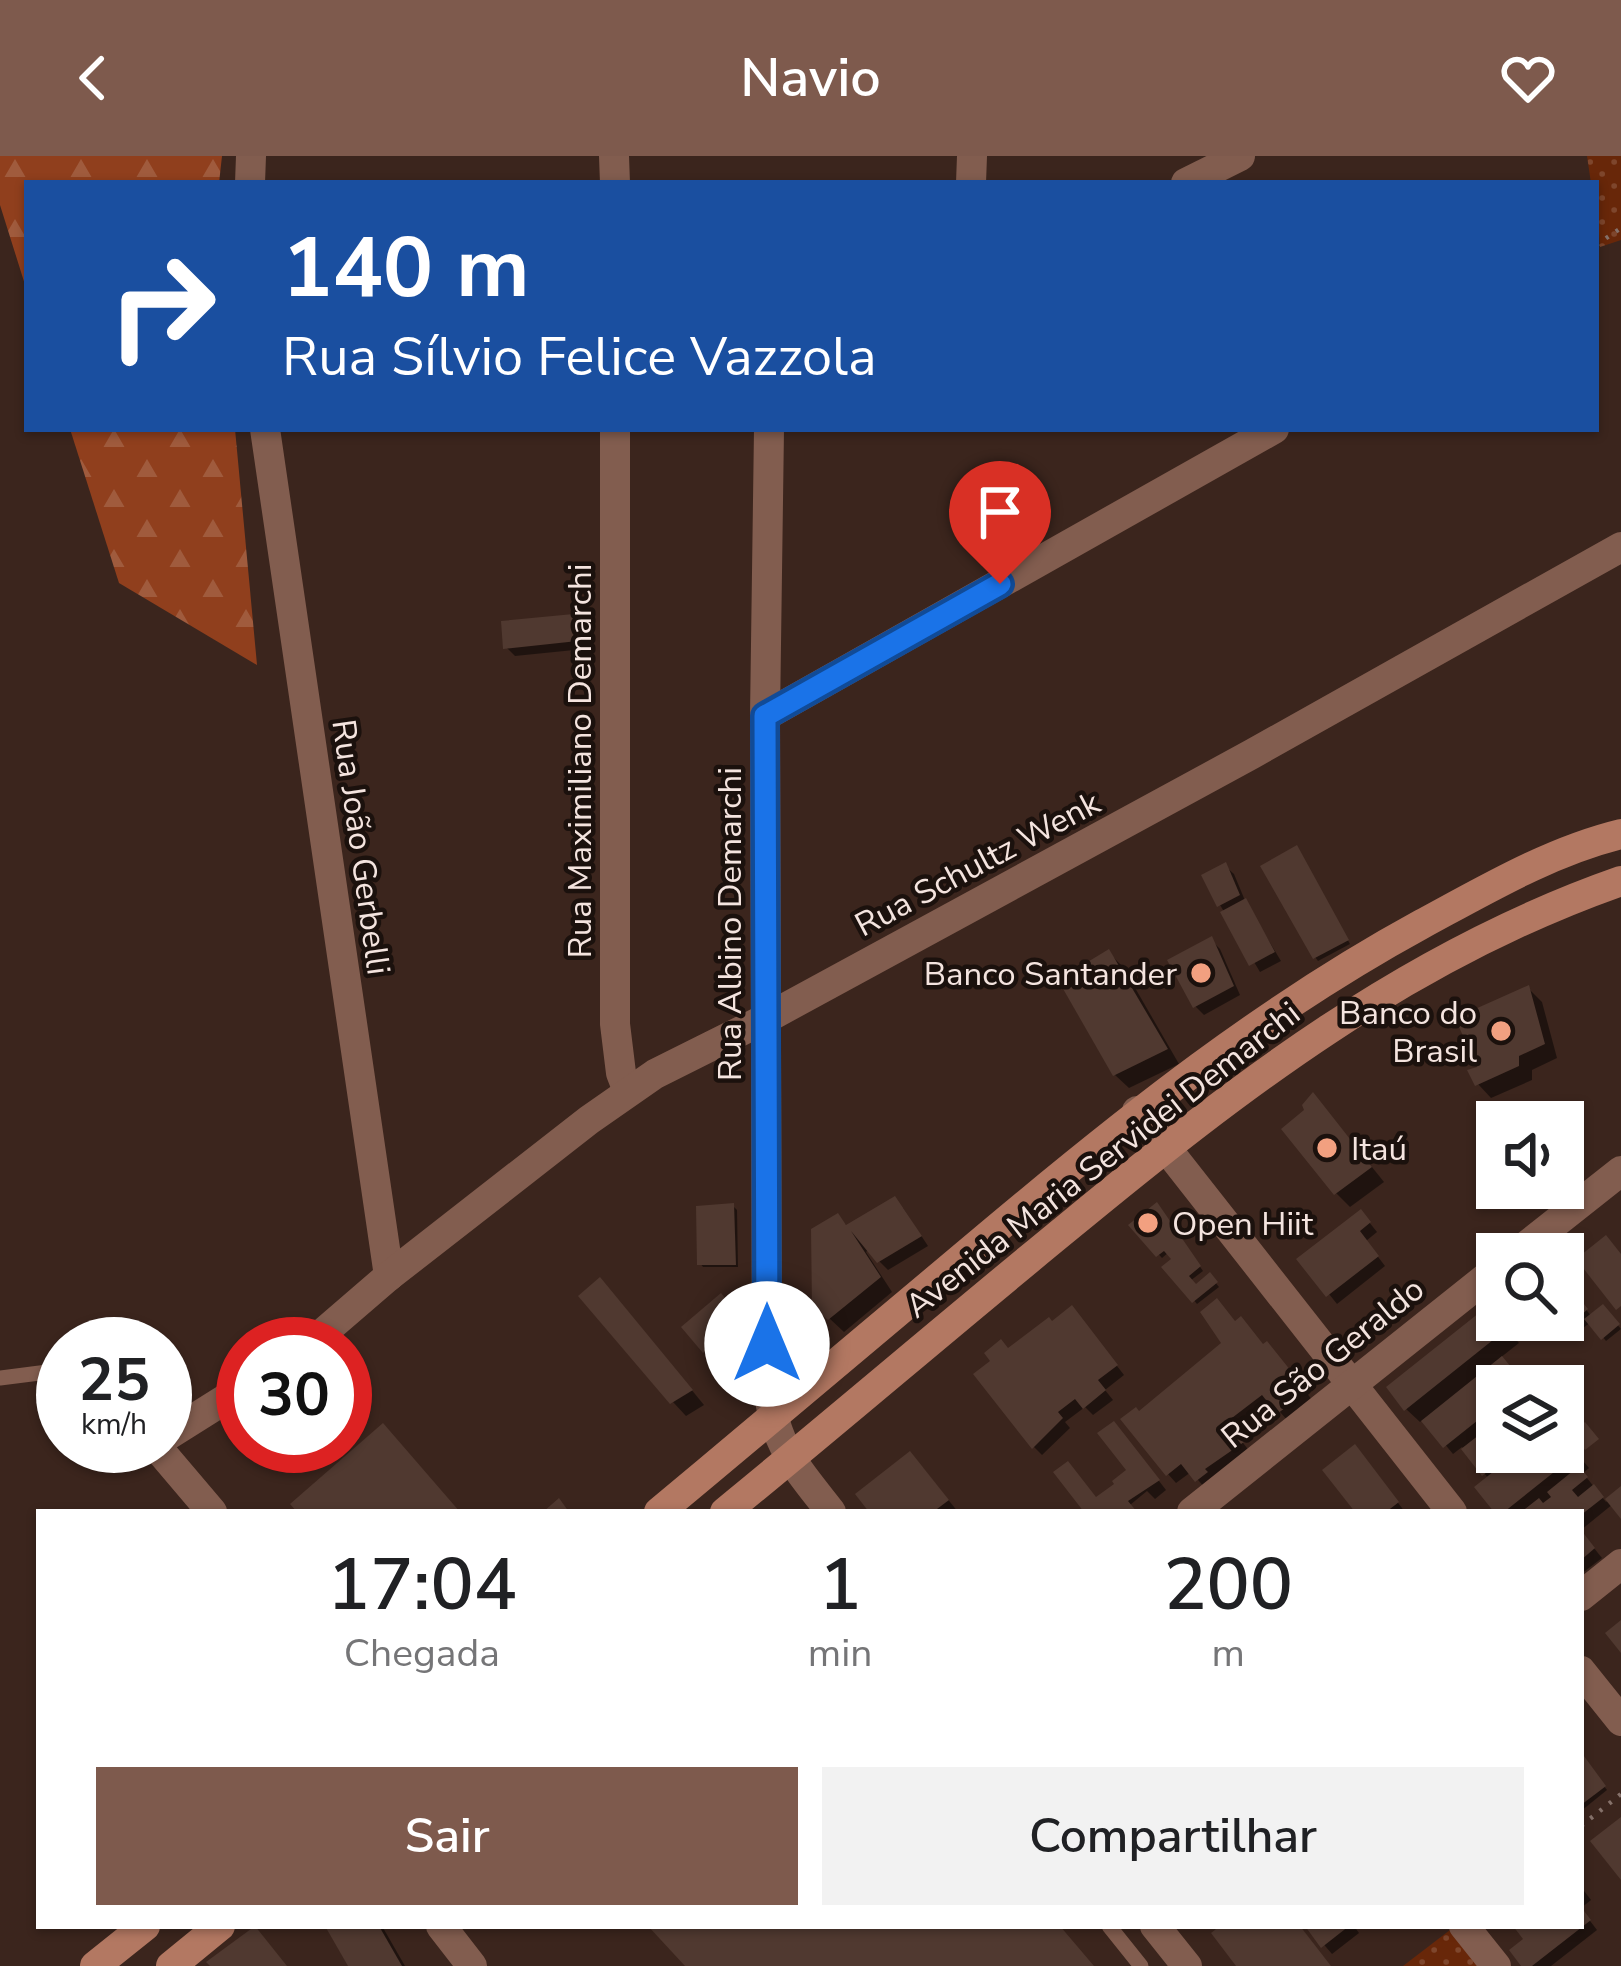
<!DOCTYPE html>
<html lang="pt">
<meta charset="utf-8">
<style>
:root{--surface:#fff;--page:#f2f2f2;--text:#202124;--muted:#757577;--accent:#7e5a4d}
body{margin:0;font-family:"Nunito Sans",sans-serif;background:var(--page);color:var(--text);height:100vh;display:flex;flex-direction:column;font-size:45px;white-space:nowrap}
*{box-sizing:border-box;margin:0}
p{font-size:39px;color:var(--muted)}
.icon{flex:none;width:66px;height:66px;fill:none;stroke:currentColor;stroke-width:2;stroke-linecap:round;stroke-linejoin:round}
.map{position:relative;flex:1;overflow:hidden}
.panel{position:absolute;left:36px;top:1353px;width:1548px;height:420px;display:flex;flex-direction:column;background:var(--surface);border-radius:0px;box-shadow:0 3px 9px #0004}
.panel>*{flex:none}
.hud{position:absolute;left:24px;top:24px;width:1575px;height:252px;border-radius:0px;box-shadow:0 3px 9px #0004;background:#1a4fa0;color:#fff;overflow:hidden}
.buttons{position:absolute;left:1476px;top:945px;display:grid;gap:24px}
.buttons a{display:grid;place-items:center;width:108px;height:108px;border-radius:0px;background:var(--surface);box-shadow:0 3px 9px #0004;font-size:60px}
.speed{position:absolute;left:36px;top:1161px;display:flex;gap:24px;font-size:60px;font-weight:700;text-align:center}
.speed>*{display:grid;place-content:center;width:156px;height:156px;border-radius:50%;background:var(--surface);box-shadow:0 3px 9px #0004;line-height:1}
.speed small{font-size:30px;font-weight:400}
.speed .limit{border:18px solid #d22;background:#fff;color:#111}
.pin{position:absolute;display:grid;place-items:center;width:102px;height:102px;color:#fff;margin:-123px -51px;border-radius:50% 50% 50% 0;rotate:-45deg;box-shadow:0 0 12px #0007}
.pin .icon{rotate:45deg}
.me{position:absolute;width:132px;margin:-66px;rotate:0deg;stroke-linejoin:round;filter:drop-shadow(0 0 9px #0008)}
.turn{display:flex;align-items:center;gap:42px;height:252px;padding:0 60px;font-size:54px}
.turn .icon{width:156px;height:156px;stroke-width:2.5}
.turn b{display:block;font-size:84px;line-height:102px}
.eta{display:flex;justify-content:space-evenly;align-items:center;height:204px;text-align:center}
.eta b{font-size:72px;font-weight:600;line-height:84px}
.primary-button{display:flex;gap:24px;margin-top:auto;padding:24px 60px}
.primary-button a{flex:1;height:138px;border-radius:0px;background:var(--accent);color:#fff;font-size:48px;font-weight:600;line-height:138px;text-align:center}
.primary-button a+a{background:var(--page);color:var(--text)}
header{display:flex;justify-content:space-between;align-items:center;height:156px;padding:0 60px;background:var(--accent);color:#fff;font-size:54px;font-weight:600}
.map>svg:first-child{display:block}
.forest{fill:url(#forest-firs)}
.park{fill:url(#park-dots)}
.shadow{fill:#0007}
.building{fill:#503930}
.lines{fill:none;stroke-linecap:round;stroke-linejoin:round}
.path{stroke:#85716a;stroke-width:4.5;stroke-dasharray:3 9;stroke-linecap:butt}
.lane{stroke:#825d4f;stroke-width:15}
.street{stroke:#825d4f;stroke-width:30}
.secondary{stroke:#b37862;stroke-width:30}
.route-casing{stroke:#114b97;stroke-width:30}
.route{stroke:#1a73e8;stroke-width:21}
.poi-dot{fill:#f2a080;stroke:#1b110d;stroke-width:4.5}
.labels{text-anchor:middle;stroke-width:9;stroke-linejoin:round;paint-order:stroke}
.street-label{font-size:33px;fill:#f4e4df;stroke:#1b110d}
.poi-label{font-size:33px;fill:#f4e4df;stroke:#1b110d;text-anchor:end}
</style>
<header><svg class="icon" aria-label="back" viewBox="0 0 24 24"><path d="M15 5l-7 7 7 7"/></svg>Navio<svg class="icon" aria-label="heart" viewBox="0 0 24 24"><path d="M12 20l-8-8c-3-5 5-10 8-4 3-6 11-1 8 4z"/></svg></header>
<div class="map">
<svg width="1621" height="1810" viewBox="0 0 1621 1810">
<defs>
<pattern id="forest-firs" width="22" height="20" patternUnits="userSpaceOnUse" patternTransform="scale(3)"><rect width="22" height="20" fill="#903f1d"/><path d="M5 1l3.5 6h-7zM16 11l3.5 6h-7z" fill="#a05b3d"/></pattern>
<pattern id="park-dots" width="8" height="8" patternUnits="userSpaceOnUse" patternTransform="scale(3)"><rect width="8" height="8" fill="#682709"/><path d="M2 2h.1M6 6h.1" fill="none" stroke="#7e462c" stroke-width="1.8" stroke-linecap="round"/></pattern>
</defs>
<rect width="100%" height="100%" fill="#3b251d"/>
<!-- forest -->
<g class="forest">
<path d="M 0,0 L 222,0 L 219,27 L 27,27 L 27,135 L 0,49 Z"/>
<path d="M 70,273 L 235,273 L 257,509 L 119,427 Z"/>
</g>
<!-- park -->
<g class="park">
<path d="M 1587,0 L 1621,0 L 1621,84 L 1600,91 L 1596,27 L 1591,27 Z"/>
<path d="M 1450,1774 L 1478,1810 L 1403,1810 Z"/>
</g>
<!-- shadow -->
<g class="shadow">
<path d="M 582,460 L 591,469 L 594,492 L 515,500 L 506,491 Z"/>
<path d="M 1300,696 L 1350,788 L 1318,805 L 1315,801 Z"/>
<path d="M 1225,710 L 1234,718 L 1246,747 L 1281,805 L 1260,816 L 1220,749 Z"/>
<path d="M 1211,784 L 1220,793 L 1240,839 L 1204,859 L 1195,850 Z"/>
<path d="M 1109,797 L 1123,811 L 1179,908 L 1129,932 L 1115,919 Z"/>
<path d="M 1528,832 L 1542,846 L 1557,902 L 1532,914 L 1532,924 L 1491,942 L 1478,928 L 1481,913 Z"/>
<path d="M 1326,954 L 1384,1026 L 1350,1051 L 1336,1037 Z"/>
<path d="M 733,1050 L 737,1054 L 738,1111 L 703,1111 L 700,1107 Z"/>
<path d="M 903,1052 L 928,1090 L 888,1114 L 868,1094 L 866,1096 L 892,1136 L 844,1176 L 815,1149 L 837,1060 L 848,1071 Z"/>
<path d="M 1160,1053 L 1203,1115 L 1190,1125 L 1196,1132 L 1210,1120 L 1219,1131 L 1197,1148 L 1166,1111 L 1175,1104 L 1169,1096 L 1162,1102 L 1132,1069 Z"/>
<path d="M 1369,1066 L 1377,1076 L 1366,1085 L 1385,1110 L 1337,1148 L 1301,1103 Z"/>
<path d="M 1563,1125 L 1592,1161 L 1603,1152 L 1621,1173 L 1606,1185 L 1591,1166 L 1583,1172 L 1563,1149 Z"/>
<path d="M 614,1139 L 704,1249 L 686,1260 L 673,1246 Z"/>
<path d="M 721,1141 L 744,1169 L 708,1199 L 685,1171 Z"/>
<path d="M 1489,1153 L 1519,1187 L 1500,1202 L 1525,1230 L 1497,1230 L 1497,1264 L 1490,1269 L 1497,1276 L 1497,1296 L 1514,1296 L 1518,1301 L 1523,1296 L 1563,1296 L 1563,1281 L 1589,1312 L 1583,1317 L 1606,1346 L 1621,1333 L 1621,1358 L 1613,1348 L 1581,1374 L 1581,1356 L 1498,1356 L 1489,1323 L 1462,1291 L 1453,1298 L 1424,1263 L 1420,1266 L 1406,1253 Z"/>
<path d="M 1080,1162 L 1124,1219 L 1105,1234 L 1113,1244 L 1093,1259 L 1085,1251 L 1065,1266 L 1070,1272 L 1042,1299 L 1034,1291 L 1009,1195 L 1052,1168 Z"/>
<path d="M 1235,1169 L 1275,1197 L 1313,1245 L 1288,1265 L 1272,1247 L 1234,1275 L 1250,1296 L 1206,1333 L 1191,1316 L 1176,1327 L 1168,1318 L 1139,1259 L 1225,1187 Z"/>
<path d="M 1122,1277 L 1166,1334 L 1155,1343 L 1147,1335 L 1130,1349 L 1135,1356 L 1088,1356 L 1097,1345 L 1137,1329 Z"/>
<path d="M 1363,1301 L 1405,1356 L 1358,1356 Z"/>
<path d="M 923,1312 L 958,1356 L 873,1356 Z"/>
<path d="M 1581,1376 L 1602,1402 L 1581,1418 Z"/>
<path d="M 1581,1600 L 1607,1634 L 1581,1655 Z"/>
<path d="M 1581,1731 L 1591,1744 L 1581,1752 Z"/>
<path d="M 1581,1753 L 1597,1774 L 1551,1810 L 1525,1810 L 1527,1783 L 1517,1770 L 1581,1770 Z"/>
<path d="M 328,1770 L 382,1770 L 405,1810 L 351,1810 Z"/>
<path d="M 1308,1770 L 1354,1770 L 1359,1777 L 1332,1798 Z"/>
</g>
<!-- building -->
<g class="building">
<path d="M 584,457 L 587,484 L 503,493 L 501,465 Z"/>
<path d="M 1297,689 L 1349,784 L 1313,803 L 1260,710 Z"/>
<path d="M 1226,706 L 1240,739 L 1217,751 L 1201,719 Z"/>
<path d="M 1246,742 L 1275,796 L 1249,810 L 1220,756 Z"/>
<path d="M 1212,780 L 1234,830 L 1193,852 L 1167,804 Z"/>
<path d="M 1109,793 L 1168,893 L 1113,920 L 1058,824 Z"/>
<path d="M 1529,829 L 1545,888 L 1519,900 L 1519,910 L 1475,930 L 1467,914 L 1477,911 L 1455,862 Z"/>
<path d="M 1313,936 L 1372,1011 L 1334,1039 L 1281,973 L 1304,954 L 1302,949 Z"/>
<path d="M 895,1040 L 922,1080 L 877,1107 L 851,1075 L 881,1121 L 828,1164 L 812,1151 L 811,1073 L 838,1057 L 846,1069 Z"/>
<path d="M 1157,1046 L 1201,1110 L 1189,1120 L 1196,1128 L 1210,1116 L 1218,1126 L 1192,1147 L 1161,1111 L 1171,1103 L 1164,1095 L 1156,1101 L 1128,1069 Z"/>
<path d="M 734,1047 L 736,1109 L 697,1109 L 696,1050 Z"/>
<path d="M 1361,1053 L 1371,1066 L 1360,1075 L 1379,1100 L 1326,1141 L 1296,1103 Z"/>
<path d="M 1606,1079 L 1621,1098 L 1621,1150 L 1616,1154 L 1576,1103 Z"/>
<path d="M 600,1121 L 693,1234 L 670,1248 L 578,1140 Z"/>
<path d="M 1563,1122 L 1588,1153 L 1573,1166 L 1563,1154 Z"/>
<path d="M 721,1137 L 743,1164 L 703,1197 L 681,1171 Z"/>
<path d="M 1217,1142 L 1235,1165 L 1241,1160 L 1263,1188 L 1267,1185 L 1307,1235 L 1277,1258 L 1262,1239 L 1228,1265 L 1244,1286 L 1205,1313 L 1208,1316 L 1195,1326 L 1181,1308 L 1166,1320 L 1120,1263 L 1136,1251 L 1139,1255 L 1221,1187 L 1200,1156 Z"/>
<path d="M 1603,1148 L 1620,1168 L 1601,1184 L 1584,1163 Z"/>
<path d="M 1072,1149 L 1118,1209 L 1098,1224 L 1106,1234 L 1083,1253 L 1075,1243 L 1058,1256 L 1063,1262 L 1032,1293 L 973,1218 L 990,1205 L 984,1197 L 1001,1183 L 1008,1192 L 1049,1161 L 1052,1165 Z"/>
<path d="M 1489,1149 L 1497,1164 L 1508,1172 L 1404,1255 L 1386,1231 Z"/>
<path d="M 1502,1200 L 1524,1227 L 1497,1230 L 1497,1249 L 1443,1292 L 1421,1265 Z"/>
<path d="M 1114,1265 L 1160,1324 L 1128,1345 L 1137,1356 L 1084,1356 L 1053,1316 L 1068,1305 L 1096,1341 L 1114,1328 L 1112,1325 L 1126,1314 L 1097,1277 Z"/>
<path d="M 1585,1266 L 1599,1283 L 1585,1294 L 1571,1277 Z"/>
<path d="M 383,1267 L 460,1356 L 297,1356 L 290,1348 Z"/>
<path d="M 1493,1268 L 1497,1273 L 1497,1296 L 1512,1296 L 1482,1320 L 1461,1293 Z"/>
<path d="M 1563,1279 L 1578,1297 L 1504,1356 L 1494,1356 L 1474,1331 L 1518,1296 L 1563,1296 Z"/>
<path d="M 1355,1288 L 1399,1346 L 1386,1356 L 1355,1356 L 1322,1314 Z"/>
<path d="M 910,1295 L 949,1344 L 933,1356 L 869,1356 L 855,1338 Z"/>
<path d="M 1579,1310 L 1588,1321 L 1572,1334 L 1578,1341 L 1594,1328 L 1604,1341 L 1581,1359 L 1581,1356 L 1521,1356 L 1539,1342 L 1543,1347 L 1551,1341 L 1547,1336 Z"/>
<path d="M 1621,1330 L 1621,1363 L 1605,1343 Z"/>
<path d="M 559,1342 L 569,1356 L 543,1356 Z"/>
<path d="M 1581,1374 L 1595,1392 L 1581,1404 Z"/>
<path d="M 1621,1464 L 1621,1497 L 1605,1477 Z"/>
<path d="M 1581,1596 L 1606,1630 L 1581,1649 Z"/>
<path d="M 1621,1661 L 1621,1724 L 1590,1685 Z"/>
<path d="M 1581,1751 L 1591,1764 L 1532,1810 L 1521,1810 L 1509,1794 L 1523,1783 L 1513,1770 L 1581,1770 Z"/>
<path d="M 255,1770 L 287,1810 L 210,1810 L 206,1806 Z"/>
<path d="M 325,1770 L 379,1770 L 402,1810 L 348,1810 Z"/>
<path d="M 648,1770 L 1060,1770 L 1094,1810 L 685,1810 Z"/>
<path d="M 1220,1770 L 1300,1770 L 1331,1810 L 1236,1810 L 1211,1777 Z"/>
<path d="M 1305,1770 L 1349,1770 L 1321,1792 Z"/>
</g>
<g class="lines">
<!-- path -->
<g class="path">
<path d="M 1596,89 L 1621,72"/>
<path d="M 1581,1670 L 1621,1638"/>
</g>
<!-- lane -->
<g class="lane">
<path d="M 0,1222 L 63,1214"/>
<path d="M 1109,1770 L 1141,1810"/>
</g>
<!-- street -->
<g class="street">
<path d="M 614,0 L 615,27"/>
<path d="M 250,27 L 251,0"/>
<path d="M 971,27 L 972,0"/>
<path d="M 1186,27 L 1240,0"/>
<path d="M 265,273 L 389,1120"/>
<path d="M 615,273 L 615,868 L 621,917 L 628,935"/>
<path d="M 769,273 L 765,560 L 767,1222 C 773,1287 792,1306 831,1356"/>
<path d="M 765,560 L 1274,273"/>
<path d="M 1137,955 L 1452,1356"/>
<path d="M 1516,1098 L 1621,1015"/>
<path d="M 310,1188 L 389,1120 L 589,964 L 655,918 L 765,863 L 1252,598 L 1621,391"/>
<path d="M 165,1281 L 243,1232"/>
<path d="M 156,1290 L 212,1356"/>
<path d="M 1192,1356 L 1497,1113"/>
<path d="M 1581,1440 L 1621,1408"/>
<path d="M 1581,1515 L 1621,1565"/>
<path d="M 441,1770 L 472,1810"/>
<path d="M 1155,1770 L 1187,1810"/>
<path d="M 1464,1770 L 1496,1810"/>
</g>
<!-- secondary -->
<g class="secondary">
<path d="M 659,1356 C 771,1263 882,1169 994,1075 C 1130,961 1266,853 1422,768 C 1485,734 1551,695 1621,678"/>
<path d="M 725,1356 C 840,1262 953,1165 1068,1071 C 1239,930 1409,799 1621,725"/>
<path d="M 95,1810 L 145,1770"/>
<path d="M 171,1810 L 220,1770"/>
</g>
</g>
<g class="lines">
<defs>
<path id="route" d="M 767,1188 L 765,560 L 1000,428"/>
</defs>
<!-- route casing -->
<use href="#route" class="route-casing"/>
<!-- route -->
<use href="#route" class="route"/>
</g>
<!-- markers -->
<g class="poi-dot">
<circle cx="1201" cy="817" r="12"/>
<circle cx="1501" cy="875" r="12"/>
<circle cx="1327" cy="992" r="12"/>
<circle cx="1148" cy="1067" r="12"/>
</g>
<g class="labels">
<!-- street labels -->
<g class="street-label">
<text transform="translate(579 605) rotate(-90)" y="12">Rua Maximiliano Demarchi</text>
<text transform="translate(362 691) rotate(82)" y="12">Rua João Gerbelli</text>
<text transform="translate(977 707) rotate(-28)" y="12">Rua Schultz Wenk</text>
<text transform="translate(729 768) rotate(-90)" y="12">Rua Albino Demarchi</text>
<text transform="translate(1102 1003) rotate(-38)" y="12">Avenida Maria Servidei Demarchi</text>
<text transform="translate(1322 1206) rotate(-39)" y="12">Rua São Geraldo</text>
</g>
<!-- poi labels -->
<g class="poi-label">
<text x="1177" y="829">Banco Santander</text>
<text x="1477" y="868">Banco do<tspan x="1477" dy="38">Brasil</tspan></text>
<text x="1351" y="1004" text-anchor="start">Itaú</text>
<text x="1172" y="1079" text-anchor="start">Open Hiit</text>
</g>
</g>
</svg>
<div class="buttons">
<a><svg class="icon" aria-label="sound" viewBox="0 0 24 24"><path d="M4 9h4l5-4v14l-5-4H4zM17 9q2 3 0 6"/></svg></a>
<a><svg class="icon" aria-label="search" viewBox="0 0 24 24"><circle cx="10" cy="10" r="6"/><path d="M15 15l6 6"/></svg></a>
<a><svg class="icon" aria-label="layers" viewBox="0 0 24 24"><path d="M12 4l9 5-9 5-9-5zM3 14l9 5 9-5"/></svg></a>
</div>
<div class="speed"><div>25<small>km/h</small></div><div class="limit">30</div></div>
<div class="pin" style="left:1000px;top:428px;background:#d93025"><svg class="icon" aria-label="arrive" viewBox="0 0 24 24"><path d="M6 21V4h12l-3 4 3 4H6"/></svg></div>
<svg class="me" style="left:767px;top:1188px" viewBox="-20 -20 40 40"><circle r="19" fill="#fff"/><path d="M0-13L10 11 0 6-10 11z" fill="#1a73e8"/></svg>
<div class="hud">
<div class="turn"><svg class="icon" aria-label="right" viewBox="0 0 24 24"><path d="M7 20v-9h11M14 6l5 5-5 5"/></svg><div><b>140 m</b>Rua Sílvio Felice Vazzola</div></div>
</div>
<section class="panel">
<div class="eta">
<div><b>17:04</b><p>Chegada</p></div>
<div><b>1</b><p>min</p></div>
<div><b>200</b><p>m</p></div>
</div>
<div class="primary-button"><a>Sair</a><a>Compartilhar</a></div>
</section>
</div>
